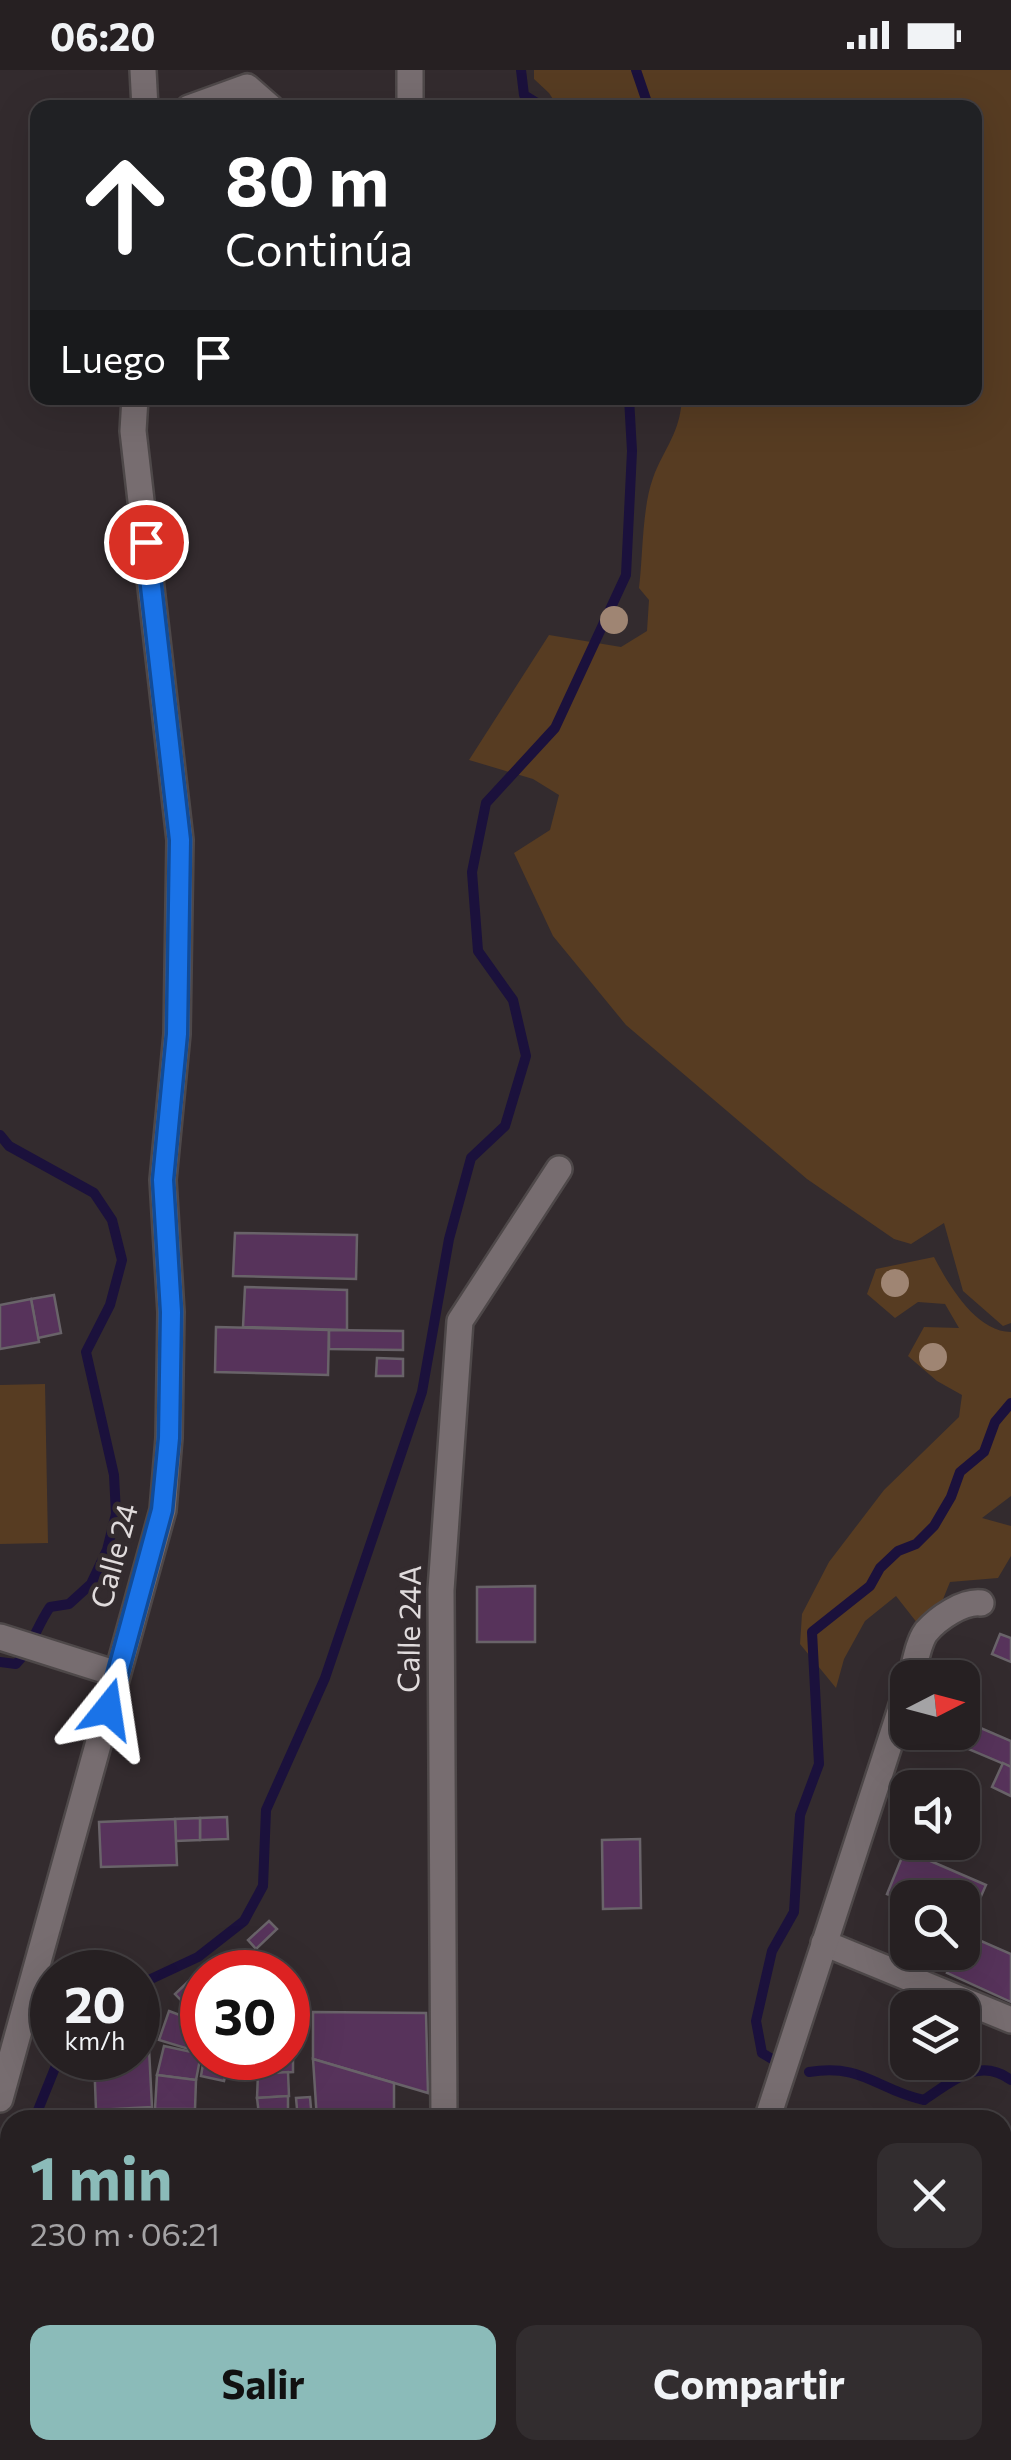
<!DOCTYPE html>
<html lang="es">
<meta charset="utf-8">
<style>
:root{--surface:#262022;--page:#322d2f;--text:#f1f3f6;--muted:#a4a3a5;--line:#423e40;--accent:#8bbbb9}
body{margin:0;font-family:Commissioner,sans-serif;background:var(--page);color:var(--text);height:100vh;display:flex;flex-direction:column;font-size:38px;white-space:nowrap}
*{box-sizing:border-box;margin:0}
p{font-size:32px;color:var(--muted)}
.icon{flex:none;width:55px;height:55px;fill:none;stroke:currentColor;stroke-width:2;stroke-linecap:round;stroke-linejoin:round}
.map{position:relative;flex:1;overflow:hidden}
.panel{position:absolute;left:0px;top:2040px;width:1012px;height:350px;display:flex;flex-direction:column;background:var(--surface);border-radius:30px 30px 0 0;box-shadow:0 10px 40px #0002,0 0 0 2px var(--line)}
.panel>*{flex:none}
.hud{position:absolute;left:30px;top:30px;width:952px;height:305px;border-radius:20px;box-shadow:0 10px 40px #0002,0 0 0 2px var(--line);background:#202124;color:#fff;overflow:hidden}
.needle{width:65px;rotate:84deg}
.buttons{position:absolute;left:890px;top:1590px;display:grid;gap:20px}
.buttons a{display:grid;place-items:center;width:90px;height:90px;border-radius:20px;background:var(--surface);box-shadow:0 10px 40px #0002,0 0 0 2px var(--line);font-size:50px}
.speed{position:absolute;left:30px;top:1880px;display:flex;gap:20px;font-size:50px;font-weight:700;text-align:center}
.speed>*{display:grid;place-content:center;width:130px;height:130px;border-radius:50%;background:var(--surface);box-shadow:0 10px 40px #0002,0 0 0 2px var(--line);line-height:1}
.speed small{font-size:25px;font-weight:400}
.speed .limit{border:15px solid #d22;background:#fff;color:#111}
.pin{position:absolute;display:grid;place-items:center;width:85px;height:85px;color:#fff;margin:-42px;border:5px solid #fff;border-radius:50%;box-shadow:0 2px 10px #0007}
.me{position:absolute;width:110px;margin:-55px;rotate:15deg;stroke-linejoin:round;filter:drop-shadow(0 0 8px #0008)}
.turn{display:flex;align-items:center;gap:35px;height:210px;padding:0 30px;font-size:45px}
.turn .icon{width:130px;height:130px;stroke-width:2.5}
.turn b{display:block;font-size:70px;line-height:85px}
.then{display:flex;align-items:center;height:95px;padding:0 30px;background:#0003;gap:20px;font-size:38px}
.round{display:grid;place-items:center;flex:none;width:105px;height:105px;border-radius:20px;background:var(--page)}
.summary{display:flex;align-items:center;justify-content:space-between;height:170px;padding:0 30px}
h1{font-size:60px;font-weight:700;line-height:75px;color:var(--accent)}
.primary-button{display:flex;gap:20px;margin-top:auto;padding:20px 30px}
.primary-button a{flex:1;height:115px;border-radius:20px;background:var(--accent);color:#111;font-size:40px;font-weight:700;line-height:115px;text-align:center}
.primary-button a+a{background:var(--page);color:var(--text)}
.status{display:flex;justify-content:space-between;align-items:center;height:70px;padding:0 50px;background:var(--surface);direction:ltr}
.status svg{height:28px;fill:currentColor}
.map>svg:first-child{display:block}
.green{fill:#573c22}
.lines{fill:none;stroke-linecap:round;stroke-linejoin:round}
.stream{stroke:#1b113c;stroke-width:10}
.building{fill:#57335b;stroke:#696369;stroke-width:2.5}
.minor-casing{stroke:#4e4849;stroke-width:30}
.highway-casing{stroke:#4e4849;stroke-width:35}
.minor{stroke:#776d70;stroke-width:25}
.highway{stroke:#fa9b8c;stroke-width:30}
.tree{fill:#9f8573}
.route-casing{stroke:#114b97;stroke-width:25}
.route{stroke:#1a73e8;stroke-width:18}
.labels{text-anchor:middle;stroke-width:9;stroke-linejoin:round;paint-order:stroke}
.street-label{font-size:30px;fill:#e0dbdc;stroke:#332b2e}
</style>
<div class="status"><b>06:20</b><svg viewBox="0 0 49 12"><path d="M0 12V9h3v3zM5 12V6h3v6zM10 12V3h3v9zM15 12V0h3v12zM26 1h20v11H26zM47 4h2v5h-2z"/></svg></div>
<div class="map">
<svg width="1011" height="2390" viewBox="0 0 1011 2390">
<rect width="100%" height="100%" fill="#332b2e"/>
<!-- green -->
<g class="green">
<path d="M 534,0 L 1011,0 L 1011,1253 L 1003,1256 L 963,1221 L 944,1153 L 911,1174 L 894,1169 L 807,1109 L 626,955 L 553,866 L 514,783 L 550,760 L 559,725 L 533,709 L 469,690 L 549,565 L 621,577 L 647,561 L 649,530 L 639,518 C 643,486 642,438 653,408 C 664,378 680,364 682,328 L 975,328 L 975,38 L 558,37 L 549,23 L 534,9 Z"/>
<path d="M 934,1187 C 948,1214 976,1262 1011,1262 L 1011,1426 L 982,1448 L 1011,1456 L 1011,1486 L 998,1508 L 950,1512 L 935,1549 L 918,1554 L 896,1526 L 865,1551 L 844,1589 L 836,1618 L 800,1574 L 802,1544 L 829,1492 L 884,1420 L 959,1347 L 962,1325 L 937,1311 L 908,1286 L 924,1257 L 959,1258 L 945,1234 L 918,1232 L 895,1248 L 867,1224 L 876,1199 Z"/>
<path d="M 45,1314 L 48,1473 L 0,1474 L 0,1315 Z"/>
</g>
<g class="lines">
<!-- stream -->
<g class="stream">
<path d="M 521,0 L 524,25 L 545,38"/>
<path d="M 636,0 L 649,38"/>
<path d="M 0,1065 L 9,1076 L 94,1123 L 112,1150 L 122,1190 L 110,1235 L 86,1282 L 114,1405 L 116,1444 L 107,1480 L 91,1514 L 69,1534 L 50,1537 C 37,1556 30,1580 16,1594 L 0,1592"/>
<path d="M 138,1915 L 198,1887 L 244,1851 L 263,1816 L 266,1740 L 325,1608 L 422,1322 L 449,1169 L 471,1088 L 505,1056 L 526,986 L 513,930 L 478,881 L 472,802 L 486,733 L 555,658 L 626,505 L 632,381 L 629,328"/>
<path d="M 777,1992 L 762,1983 L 756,1951 L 772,1881 L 794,1842 L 800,1745 L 819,1694 L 812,1562 L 870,1516 L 880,1498 L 898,1481 L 916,1474 L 934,1456 L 951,1427 L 960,1402 L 984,1382 L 995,1352 L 1011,1333"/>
<path d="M 809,2002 C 863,1993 877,2020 924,2030 C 951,2012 979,1986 1011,2010"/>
<path d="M 34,2050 L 59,1988"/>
<path d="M 0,2151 L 10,2118"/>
<path d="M 0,2182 L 10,2333"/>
<path d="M 232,2390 L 232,2380"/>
</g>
</g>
<!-- building -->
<g class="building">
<path d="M 235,1163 L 357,1165 L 356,1209 L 233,1206 Z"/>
<path d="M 245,1217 L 347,1220 L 347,1260 L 243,1257 Z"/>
<path d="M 54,1225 L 61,1263 L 38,1268 L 31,1229 Z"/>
<path d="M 31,1229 L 39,1272 L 0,1279 L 0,1235 Z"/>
<path d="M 216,1257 L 329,1260 L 328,1305 L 215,1302 Z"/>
<path d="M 329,1260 L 403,1261 L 403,1280 L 329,1279 Z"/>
<path d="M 377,1288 L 403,1289 L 403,1306 L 376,1306 Z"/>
<path d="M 535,1516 L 535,1572 L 477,1572 L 477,1517 Z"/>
<path d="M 1000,1564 L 1011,1568 L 1011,1592 L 992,1584 Z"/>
<path d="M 962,1650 L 1011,1671 L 1011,1697 L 952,1672 L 956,1662 L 962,1662 Z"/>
<path d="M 1003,1693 L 1011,1697 L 1011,1726 L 992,1717 Z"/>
<path d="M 227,1747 L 228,1769 L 200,1770 L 200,1748 Z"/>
<path d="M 200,1748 L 200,1770 L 176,1771 L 175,1749 Z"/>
<path d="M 175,1749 L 177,1795 L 101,1797 L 99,1752 Z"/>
<path d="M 640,1769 L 641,1838 L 603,1839 L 602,1770 Z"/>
<path d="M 905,1780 L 986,1815 L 967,1858 L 962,1856 L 962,1828 L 908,1828 L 908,1833 L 887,1824 Z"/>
<path d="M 269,1851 L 277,1859 L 256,1879 L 248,1870 Z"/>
<path d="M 965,1864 L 1011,1884 L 1011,1932 L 947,1903 L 957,1882 L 962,1882 Z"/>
<path d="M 233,1881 L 252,1900 L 249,1902 L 209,1902 Z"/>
<path d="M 195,1905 L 202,1914 L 202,1952 L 175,1924 Z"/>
<path d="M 169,1941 L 201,1953 L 192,1980 L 159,1970 Z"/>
<path d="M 313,1942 L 426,1943 L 428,2023 L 313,1989 Z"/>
<path d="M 138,1959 L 148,1959 L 152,2037 L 96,2040 L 94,1988 L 138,1988 Z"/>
<path d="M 288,1975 L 293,1976 L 293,2002 L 258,2004 L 259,1988 L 288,1988 Z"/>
<path d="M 164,1976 L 201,1984 L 196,2010 L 157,2005 Z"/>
<path d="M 204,1988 L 228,1993 L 224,2011 L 201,2006 Z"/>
<path d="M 313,1989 L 394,2013 L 394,2050 L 317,2050 Z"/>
<path d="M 288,2002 L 289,2026 L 257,2028 L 258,2004 Z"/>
<path d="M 157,2005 L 196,2010 L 195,2039 L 155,2039 Z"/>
<path d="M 288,2026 L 288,2043 L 259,2045 L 257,2028 Z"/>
<path d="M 310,2027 L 312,2050 L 298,2050 L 296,2028 Z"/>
<path d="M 1002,2253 L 1009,2253 L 1010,2308 L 1002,2308 Z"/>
<path d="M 1002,2358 L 1011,2360 L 1011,2390 L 991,2390 L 993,2380 L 1002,2380 Z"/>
<path d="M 326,2380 L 350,2380 L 400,2386 L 400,2390 L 325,2390 Z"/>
<path d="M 775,2380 L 809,2380 L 807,2390 L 773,2388 Z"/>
<path d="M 809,2380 L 851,2380 L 849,2390 L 807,2390 Z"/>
<path d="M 925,2380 L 968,2380 L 966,2390 L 922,2390 Z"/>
</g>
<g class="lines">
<defs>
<g id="minor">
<path d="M 143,0 L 145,38"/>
<path d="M 410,0 L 410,38"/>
<path d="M 189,38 L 247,17 L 271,38"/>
<path d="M 0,1567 L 117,1604"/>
<path d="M 911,1608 C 915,1594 918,1573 926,1562 C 938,1548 963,1531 981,1533"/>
<path d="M 824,1873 L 1011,1950"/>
<path d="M 0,2029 L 163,1440 L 169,1368 L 171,1242 L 163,1110 L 177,964 L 180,770 L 133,361 L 135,328"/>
<path d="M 444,2050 L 441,1520 L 460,1251 L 559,1099"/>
<path d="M 767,2050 L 908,1617"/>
<path d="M 1002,2220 L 1011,2221"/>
<path d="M 626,2380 L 691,2390"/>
<path d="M 423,2390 L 424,2380"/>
</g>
<g id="highway">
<path d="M 0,2100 L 10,2100"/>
<path d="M 1002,2100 L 1011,2100"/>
</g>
</defs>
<!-- minor casing -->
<use href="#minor" class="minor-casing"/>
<!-- highway casing -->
<use href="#highway" class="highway-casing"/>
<!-- minor -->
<use href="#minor" class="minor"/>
<!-- highway -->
<use href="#highway" class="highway"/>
</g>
<!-- trees -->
<g class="tree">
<circle cx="614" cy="550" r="14"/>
<circle cx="895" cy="1213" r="14"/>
<circle cx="933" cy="1287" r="14"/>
</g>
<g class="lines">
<defs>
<path id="route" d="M 108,1639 L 162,1440 L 169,1368 L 171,1242 L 163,1110 L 177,964 L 180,770 L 146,472"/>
</defs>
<!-- route casing -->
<use href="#route" class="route-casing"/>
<!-- route -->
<use href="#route" class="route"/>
</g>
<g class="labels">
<!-- street labels -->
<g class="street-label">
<text transform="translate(115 1486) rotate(-75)" y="10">Calle 24</text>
<text transform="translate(410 1559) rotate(-89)" y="10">Calle 24A</text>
</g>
</g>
</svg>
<div class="buttons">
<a><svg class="needle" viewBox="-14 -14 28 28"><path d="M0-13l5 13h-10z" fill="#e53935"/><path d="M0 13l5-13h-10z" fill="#a4a3a5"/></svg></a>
<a><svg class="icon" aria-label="sound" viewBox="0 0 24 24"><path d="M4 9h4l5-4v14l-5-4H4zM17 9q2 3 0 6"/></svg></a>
<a><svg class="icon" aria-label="search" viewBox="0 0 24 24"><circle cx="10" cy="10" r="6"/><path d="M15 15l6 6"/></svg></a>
<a><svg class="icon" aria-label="layers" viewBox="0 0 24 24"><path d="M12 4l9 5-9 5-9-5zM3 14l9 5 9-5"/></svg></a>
</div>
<div class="speed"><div>20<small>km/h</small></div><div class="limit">30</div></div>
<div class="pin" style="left:146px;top:472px;background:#d93025"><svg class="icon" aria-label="arrive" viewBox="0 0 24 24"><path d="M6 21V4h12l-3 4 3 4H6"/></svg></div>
<svg class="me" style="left:108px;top:1639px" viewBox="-20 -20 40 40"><path d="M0-17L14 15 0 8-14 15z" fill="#1a73e8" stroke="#fff" stroke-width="4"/></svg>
<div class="hud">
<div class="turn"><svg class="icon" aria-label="ahead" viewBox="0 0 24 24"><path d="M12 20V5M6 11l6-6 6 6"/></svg><div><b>80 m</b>Continúa</div></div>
<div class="then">Luego<svg class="icon" aria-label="arrive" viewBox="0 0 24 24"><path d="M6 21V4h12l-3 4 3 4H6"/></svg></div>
</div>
<section class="panel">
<div class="summary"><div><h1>1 min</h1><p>230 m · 06:21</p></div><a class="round"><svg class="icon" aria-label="close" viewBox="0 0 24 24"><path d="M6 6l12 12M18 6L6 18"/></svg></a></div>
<div class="primary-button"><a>Salir</a><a>Compartir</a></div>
</section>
</div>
